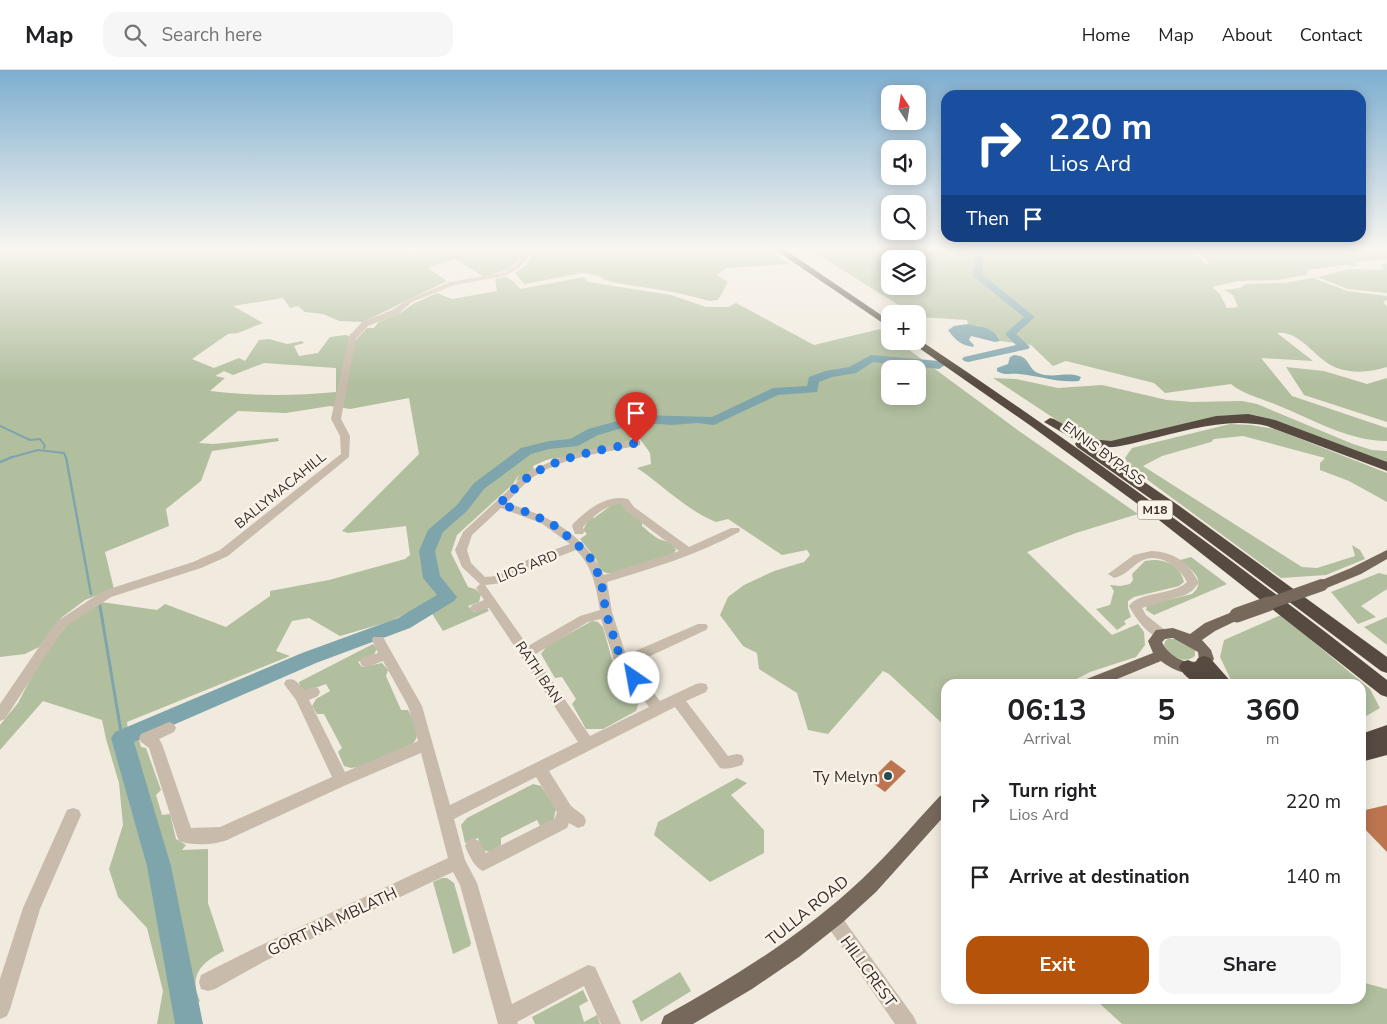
<!DOCTYPE html>
<meta charset="utf-8">
<style>
:root{--surface:#fff;--page:#f6f6f6;--text:#202124;--muted:#757577;--line:#e0e0e0;--accent:#b45309}
body{margin:0;font-family:"Nunito Sans",sans-serif;background:var(--page);color:var(--text);height:100vh;display:flex;flex-direction:column;font-size:19px;white-space:nowrap}
*{box-sizing:border-box;margin:0}
p{font-size:16px;color:var(--muted)}
.icon{flex:none;width:28px;height:28px;fill:none;stroke:currentColor;stroke-width:2;stroke-linecap:round;stroke-linejoin:round}
.map{position:relative;flex:1;overflow:hidden}
.sheet{position:absolute;left:941px;top:609px;width:425px;height:325px;display:flex;flex-direction:column;background:var(--surface);border-radius:15px;box-shadow:0 2px 12px #0003}
.sheet>*{flex:none}
.guide{position:absolute;left:941px;top:20px;width:425px;height:152px;border-radius:15px;box-shadow:0 2px 12px #0003;background:#1a4fa0;color:#fff;overflow:hidden}
.needle{width:32px;rotate:348deg}
.fabs{position:absolute;left:881px;top:15px;display:grid;gap:10px}
.fabs a{display:grid;place-items:center;width:45px;height:45px;border-radius:10px;background:var(--surface);box-shadow:0 2px 12px #0003;font-size:25px}
.pin{position:absolute;display:grid;place-items:center;width:42px;height:42px;color:#fff;margin:-51px -21px;border-radius:50% 50% 50% 0;rotate:-45deg;box-shadow:0 0 5px #0007}
.pin .icon{rotate:45deg}
.me{position:absolute;width:55px;margin:-28px;rotate:327deg;stroke-linejoin:round;filter:drop-shadow(0 0 4px #0008)}
.turn{display:flex;align-items:center;gap:18px;height:105px;padding:0 25px;font-size:22px}
.turn .icon{width:65px;height:65px;stroke-width:2.5}
.turn b{display:block;font-size:35px;line-height:42px}
.then{display:flex;align-items:center;height:48px;padding:0 25px;background:#0003;gap:10px;font-size:19px}
.eta{display:flex;justify-content:space-evenly;align-items:center;height:85px;text-align:center}
.eta b{font-size:30px;font-weight:700;line-height:35px}
.action{display:flex;gap:10px;margin-top:auto;padding:10px 25px}
.action a{flex:1;height:58px;border-radius:15px;background:var(--accent);color:#fff;font-size:20px;font-weight:700;line-height:58px;text-align:center}
.action a+a{background:var(--page);color:var(--text)}
ul{padding:0;list-style:none}
li{display:flex;align-items:center;gap:15px;height:75px;padding:0 25px}
li div{flex:1}
li b{display:block;font-size:19px}
li em{font-style:normal}
header{display:flex;align-items:center;gap:30px;box-sizing:border-box;height:70px;padding:0 25px;background:var(--surface);border-bottom:1px solid var(--line)}
header strong{font-size:24px}
nav{display:flex;gap:28px;margin-inline-start:auto;font-size:18px}
.search{width:350px;height:45px;background:var(--page);display:flex;align-items:center;gap:12px;box-sizing:border-box;padding:0 18px;border-radius:15px;color:var(--muted);font-size:19px}
.map>svg:first-child{display:block}
.green{fill:#b1bf9f;fill-rule:evenodd}
.water{fill:#7fa5ac}
.lines{fill:none;stroke-linecap:round;stroke-linejoin:round}
.stream-far2{stroke:#7fa5ac;stroke-width:2}
.stream-far1{stroke:#7fa5ac;stroke-width:2.5}
.stream{stroke:#7fa5ac;stroke-width:3}
.river{fill:#7fa5ac;fill-rule:evenodd}
.building{fill:#bd7550}
.minor{fill:#c8bbab;fill-rule:evenodd}
.major{fill:#77685c;fill-rule:evenodd}
.highway{fill:#564a41;fill-rule:evenodd}
.major-bridge-far1{stroke:#77685c;stroke-width:12}
.major-bridge{stroke:#77685c;stroke-width:15}
.route{stroke:#1a73e8;stroke-width:9;stroke-dasharray:0 16.2}
.poi-dot{fill:#224d55;stroke:#f9f3ea;stroke-width:2}
.labels{text-anchor:middle;stroke-width:5;stroke-linejoin:round;paint-order:stroke}
.shield{fill:#f9f3ea;stroke:#706a64;stroke-width:1}
.shield-label{font-size:12px;font-weight:bold;fill:#362f2a}
.street-label{font-size:14px;fill:#362f2a;stroke:#f9f3ea}
.near-poi-label{font-size:16px;fill:#362f2a;stroke:#f9f3ea;text-anchor:end}
.near-street-label{font-size:16px;fill:#362f2a;stroke:#f9f3ea}
</style>
<header>
<strong>Map</strong>
<div class="search"><svg class="icon" aria-label="search" viewBox="0 0 24 24"><circle cx="10" cy="10" r="6"/><path d="M15 15l6 6"/></svg>Search here</div>
<nav><a>Home</a><a>Map</a><a>About</a><a>Contact</a></nav>
</header>
<div class="map">
<svg width="1387" height="954" viewBox="0 0 1387 954">
<rect width="100%" height="100%" fill="#f1eade"/>
<!-- green -->
<g class="green">
<path d="M 0,179 L 396,179 L 411,186 L 431,179 L 528,179 L 514,195 L 506,200 L 484,207 L 455,189 L 428,198 L 447,211 L 363,252 L 339,251 L 323,244 L 305,242 L 298,236 L 290,238 L 283,228 L 233,236 L 263,253 L 238,263 L 228,264 L 192,289 L 214,298 L 239,288 L 245,291 L 259,270 L 269,269 L 287,274 L 302,271 L 304,273 L 294,276 L 299,286 L 318,283 L 330,267 L 346,265 L 356,270 L 367,258 L 374,258 L 379,252 L 402,242 L 413,234 L 437,223 L 452,229 L 497,221 L 495,209 L 506,207 L 514,212 L 520,219 L 584,207 L 588,212 L 671,225 L 706,237 L 728,237 L 736,233 L 814,275 L 880,259 L 890,266 L 890,271 L 897,271 L 1019,361 L 1138,444 L 1076,463 L 1027,482 L 1112,565 L 1138,554 L 1144,562 L 1145,575 L 1136,587 L 1090,602 L 1067,614 L 946,614 L 946,657 L 889,604 L 883,601 L 828,664 L 808,660 L 797,623 L 759,599 L 757,583 L 743,576 L 720,545 L 728,527 L 744,515 L 774,501 L 804,492 L 810,485 L 807,480 L 782,485 L 728,449 L 716,452 C 686,440 663,415 637,398 L 651,394 L 650,383 L 638,366 L 630,368 L 631,370 L 626,373 L 562,389 C 552,386 542,392 533,396 L 534,400 L 516,412 L 519,404 L 513,414 L 457,465 L 451,483 L 468,517 L 475,519 L 481,524 L 479,532 L 468,536 L 474,542 L 487,538 L 489,541 L 443,561 L 431,542 L 443,537 L 437,529 L 388,552 L 340,566 L 309,548 L 292,551 L 276,581 L 290,586 L 127,652 L 129,669 L 172,854 L 133,668 L 178,649 L 177,651 L 139,669 L 141,677 L 146,678 L 161,720 L 156,725 L 162,745 L 170,744 L 176,769 L 186,775 L 182,780 L 208,779 L 208,833 L 224,881 C 202,892 188,905 200,931 L 192,938 L 196,954 L 157,954 L 163,921 L 147,858 L 118,827 L 109,799 L 123,755 L 119,713 L 106,669 L 102,650 L 43,631 L 0,680 L 0,655 L 18,633 L 41,589 L 68,553 L 101,532 L 157,540 L 165,534 L 226,557 L 270,526 L 270,521 L 329,510 L 405,489 L 410,485 L 406,456 L 348,463 L 342,461 L 419,384 L 409,328 L 350,339 L 330,336 L 286,343 L 238,341 L 199,373 L 213,374 L 278,368 L 279,371 L 212,381 L 201,411 L 166,439 L 169,456 L 105,482 L 114,519 L 85,530 L 61,548 L 39,577 L 25,584 L 0,587 ZM 264,293 L 336,298 L 336,322 C 293,326 252,326 210,321 L 225,308 L 215,306 L 224,301 L 233,305 ZM 890,299 L 918,299 L 918,326 L 890,326 Z"/>
<path d="M 540,179 L 766,179 L 790,194 L 726,198 L 717,205 L 728,212 L 718,230 L 710,231 L 674,222 L 622,214 L 605,210 L 599,206 L 583,203 L 524,214 L 515,203 L 526,195 L 535,181 Z"/>
<path d="M 809,179 L 1191,179 L 1206,194 L 1210,193 L 1195,179 L 1387,179 L 1387,189 L 1355,192 L 1359,196 L 1345,195 L 1308,200 L 1307,205 L 1277,210 L 1238,211 L 1212,217 L 1220,224 L 1227,238 L 1238,237 L 1233,225 L 1224,220 L 1240,218 L 1246,214 L 1284,213 L 1313,208 L 1347,221 L 1387,226 L 1387,230 L 1383,232 L 1387,236 L 1387,297 C 1369,302 1355,304 1337,298 C 1315,290 1301,260 1277,263 L 1313,291 L 1261,288 L 1292,326 L 1387,358 L 1387,371 C 1348,371 1312,349 1277,335 C 1261,328 1244,325 1231,314 L 1165,323 L 1154,313 L 1066,291 L 1053,296 L 1031,275 L 1000,271 L 998,266 L 981,256 L 968,254 L 967,250 L 918,247 L 918,244 L 913,244 ZM 890,189 L 918,189 L 918,216 L 890,216 Z"/>
<path d="M 1387,193 L 1387,223 L 1348,219 L 1318,207 L 1349,199 L 1385,200 L 1380,194 Z"/>
<path d="M 1286,297 L 1324,301 L 1367,314 L 1387,308 L 1387,352 L 1304,325 Z"/>
<path d="M 993,308 L 1016,309 L 1058,318 L 1102,315 L 1167,330 L 1192,332 L 1242,331 L 1257,334 L 1353,374 L 1372,380 L 1387,381 L 1387,395 L 1247,345 L 1217,346 L 1115,372 L 1097,371 L 1081,366 Z"/>
<path d="M 1230,354 L 1251,355 L 1275,359 L 1387,403 L 1387,432 L 1349,411 L 1320,400 L 1320,393 L 1325,388 L 1243,366 L 1214,369 L 1211,372 L 1162,386 L 1143,396 L 1302,497 L 1317,498 L 1355,486 L 1352,475 L 1360,480 L 1365,489 L 1326,505 L 1281,508 L 1130,397 L 1125,388 L 1132,378 Z"/>
<path d="M 621,433 L 642,452 L 642,456 C 647,460 653,466 659,469 C 666,472 672,471 676,480 L 673,484 L 614,503 L 606,503 L 600,500 L 596,489 L 580,469 L 587,464 L 583,460 L 590,447 L 594,448 L 609,437 L 608,435 Z"/>
<path d="M 1191,487 L 1227,514 L 1154,545 L 1146,540 L 1147,535 L 1192,524 C 1208,511 1191,499 1180,490 Z"/>
<path d="M 1153,490 C 1168,490 1180,496 1184,512 L 1179,516 L 1134,527 L 1128,531 L 1128,538 L 1131,547 L 1124,551 L 1126,554 L 1117,560 L 1096,539 L 1110,535 L 1114,521 L 1110,515 L 1120,516 L 1130,514 L 1133,510 L 1132,504 L 1145,491 Z"/>
<path d="M 1379,503 L 1387,505 L 1387,519 L 1361,536 L 1376,547 L 1358,554 L 1331,522 Z"/>
<path d="M 1281,545 L 1370,619 L 1380,638 L 1361,649 L 1361,614 L 1233,614 L 1220,587 L 1224,570 Z"/>
<path d="M 1387,547 L 1387,575 L 1364,557 Z"/>
<path d="M 592,551 L 598,552 L 603,557 L 614,597 L 639,632 L 636,641 L 603,659 L 586,659 L 572,634 L 576,629 L 562,607 L 555,608 L 541,584 L 547,576 Z"/>
<path d="M 1168,569 L 1178,569 L 1195,580 L 1195,586 C 1184,595 1170,586 1164,576 L 1165,571 Z"/>
<path d="M 373,574 L 377,578 L 374,585 L 358,592 L 362,597 L 382,593 L 388,600 L 386,606 L 401,640 L 408,640 C 414,653 424,665 410,676 L 359,697 L 351,698 L 344,696 L 338,682 L 342,678 L 324,644 L 317,644 L 312,636 L 316,629 L 330,621 L 326,614 L 307,621 L 301,620 L 299,612 Z"/>
<path d="M 737,708 L 747,713 L 731,725 L 764,760 L 764,783 L 710,812 L 654,765 L 658,752 Z"/>
<path d="M 533,714 L 541,716 L 556,739 L 553,752 L 541,758 L 537,750 L 501,768 L 501,775 L 490,782 L 482,780 L 478,768 L 465,773 L 461,755 L 467,748 Z"/>
<path d="M 442,808 L 447,808 L 454,813 L 471,873 L 470,876 L 453,884 L 433,812 Z"/>
<path d="M 680,902 L 691,921 L 641,952 L 632,931 Z"/>
<path d="M 1361,912 L 1387,919 L 1387,954 L 1122,954 L 1098,932 L 1100,929 L 1361,929 Z"/>
<path d="M 583,920 L 588,931 L 579,936 L 584,952 L 597,945 L 600,954 L 535,954 L 532,947 Z"/>
</g>
<!-- water -->
<g class="water">
<path d="M 968,254 C 980,256 995,258 1000,271 L 995,272 L 971,266 L 969,270 L 974,275 L 973,277 C 961,275 955,270 948,260 L 954,256 Z"/>
<path d="M 1014,285 C 1031,286 1026,297 1038,303 C 1052,309 1068,301 1081,307 L 1079,311 C 1057,313 1041,306 1019,304 C 1010,303 1005,306 997,301 L 997,298 L 1008,294 L 1010,287 Z"/>
</g>
<g class="lines">
<!-- stream-far2 -->
<g class="stream-far2">
<path d="M 0,356 L 30,370 L 40,369 L 45,376 L 44,378"/>
<path d="M 9,388 L 38,380 L 64,383 L 66,388"/>
</g>
<!-- stream-far1 -->
<g class="stream-far1">
<path d="M 66,387 L 91,524"/>
<path d="M 0,392 L 12,387"/>
</g>
<!-- stream -->
<path class="stream" d="M 100,536 L 122,668"/>
<!-- river -->
<g class="river">
<path d="M 983,179 L 993,179 L 995,182 L 983,187 L 983,205 L 1035,247 L 1016,264 L 1030,277 L 1028,279 L 968,292 L 964,291 L 962,289 L 964,287 L 1016,275 L 1005,264 L 1024,247 L 973,206 L 975,185 L 984,181 Z"/>
<path d="M 871,285 L 939,291 L 945,295 L 939,299 L 873,292 L 856,303 L 832,307 L 819,312 L 817,322 L 778,325 L 714,355 L 697,353 L 672,355 L 640,353 L 598,365 L 578,376 L 549,379 L 531,384 L 484,419 L 467,441 L 443,462 L 435,481 L 440,506 L 457,527 L 454,531 L 410,558 L 316,593 L 134,672 L 171,796 L 203,954 L 175,954 L 147,796 L 111,668 L 115,662 L 302,583 L 398,548 L 437,525 L 423,508 L 419,481 L 428,460 L 457,435 L 474,413 L 521,378 L 549,371 L 570,369 L 588,359 L 640,345 L 712,347 L 773,318 L 807,316 L 809,307 L 825,301 L 849,297 Z"/>
</g>
</g>
<!-- building -->
<g class="building">
<path d="M 891,690 L 906,701 L 885,722 L 870,711 Z"/>
<path d="M 1387,735 L 1387,782 L 1361,755 L 1361,741 Z"/>
</g>
<g class="lines">
<!-- minor -->
<g class="minor">
<path d="M 529,179 L 536,179 L 519,198 L 505,206 L 454,215 L 412,232 L 398,244 L 368,256 L 356,269 L 341,349 L 350,366 L 349,387 L 228,486 L 201,498 L 111,527 L 64,558 L 5,649 L 0,651 L 0,634 L 56,552 L 103,521 L 193,492 L 220,480 L 341,384 L 340,366 L 331,349 L 349,266 L 362,252 L 392,240 L 408,230 L 450,212 L 501,203 L 515,196 Z"/>
<path d="M 637,370 L 640,371 L 640,375 C 605,383 566,386 535,406 C 524,413 516,424 506,433 C 550,446 583,463 604,505 L 679,481 L 626,441 L 621,434 C 605,435 594,446 583,457 L 584,462 L 583,464 L 575,464 L 572,456 L 573,454 C 587,440 606,424 628,429 L 634,437 L 689,477 L 731,458 L 739,458 L 740,460 L 739,462 C 697,485 653,498 607,512 L 612,542 L 626,585 L 698,554 L 706,554 L 708,557 L 706,560 L 631,595 L 660,631 L 696,614 L 701,613 L 706,614 L 708,618 L 706,622 L 686,631 L 728,686 L 737,684 L 742,685 L 744,690 L 742,695 C 735,697 727,700 720,698 L 675,637 L 549,701 L 571,736 L 584,746 L 586,751 L 584,756 L 578,758 L 569,753 L 567,758 L 483,801 C 474,797 469,785 465,776 L 467,771 L 473,768 L 479,771 L 486,783 L 555,748 L 557,742 L 536,707 L 454,749 L 465,790 L 477,813 L 512,934 L 588,895 L 595,897 L 621,954 L 601,954 L 584,916 L 517,952 L 518,954 L 498,954 L 460,815 L 453,802 L 265,891 L 215,919 L 208,921 L 201,919 L 199,912 L 201,905 L 253,879 L 448,788 L 421,683 L 346,715 L 227,770 C 215,775 191,776 179,771 L 177,766 L 149,678 L 141,672 L 139,668 L 141,664 L 169,652 L 174,654 L 176,658 L 174,662 L 159,669 L 162,674 L 191,758 L 220,757 L 332,707 L 296,630 L 284,614 L 286,610 C 295,607 298,613 304,620 L 313,617 L 318,618 L 320,622 L 318,626 L 309,630 L 345,702 L 418,671 L 408,636 L 383,591 L 367,597 L 362,596 L 360,592 L 362,588 L 378,583 L 372,570 L 373,567 L 383,567 L 422,636 L 450,735 L 578,672 L 489,538 L 476,542 L 472,541 L 470,538 L 472,535 L 484,530 L 476,518 L 480,514 L 462,497 L 455,480 L 463,462 L 529,401 L 567,385 ZM 501,438 L 541,453 L 570,474 L 531,488 L 497,506 L 485,507 L 471,493 L 467,480 L 472,465 ZM 576,480 C 593,497 596,517 600,540 L 580,546 L 528,576 L 485,515 L 503,513 L 539,494 ZM 601,549 L 615,593 L 649,637 L 590,666 L 534,585 L 588,552 Z"/>
<path d="M 1151,481 C 1174,482 1189,492 1199,513 L 1192,521 L 1185,525 L 1142,538 L 1146,545 L 1166,561 L 1167,564 L 1166,567 C 1151,572 1135,547 1129,536 C 1139,521 1172,526 1187,512 C 1180,497 1158,481 1141,491 C 1131,497 1126,505 1114,508 L 1108,504 L 1134,485 Z"/>
<path d="M 73,738 L 79,740 L 81,745 L 40,839 L 10,939 L 7,946 L 0,949 L 0,909 L 23,838 L 67,740 Z"/>
<path d="M 832,839 L 838,842 L 914,947 L 917,954 L 895,954 L 826,854 L 823,848 L 826,842 Z"/>
</g>
<!-- major -->
<g class="major">
<path d="M 1387,480 L 1387,489 L 1361,504 L 1322,520 L 1317,518 L 1315,515 L 1317,512 L 1351,498 Z"/>
<path d="M 1237,540 L 1242,542 L 1244,545 L 1242,548 L 1215,561 L 1202,570 L 1211,580 L 1214,589 C 1202,611 1179,605 1161,591 L 1105,614 L 1082,614 L 1084,610 L 1153,583 L 1148,571 L 1156,560 L 1173,558 L 1190,564 L 1205,553 ZM 1173,568 L 1198,582 L 1199,590 C 1186,597 1167,584 1162,572 L 1165,569 Z"/>
<path d="M 946,724 L 946,744 L 876,822 L 843,852 L 799,887 L 752,919 L 693,954 L 661,954 L 664,946 C 730,910 794,870 850,820 C 883,791 910,758 940,726 Z"/>
</g>
<!-- highway -->
<g class="highway">
<path d="M 774,179 L 784,179 L 890,251 L 890,258 Z"/>
<path d="M 918,269 C 1079,376 1235,491 1387,610 L 1387,627 L 1381,625 L 1150,443 L 1031,356 L 909,271 L 918,271 Z"/>
<path d="M 1248,344 L 1275,350 L 1387,392 L 1387,401 L 1267,356 C 1226,347 1187,361 1146,370 C 1126,375 1113,379 1093,377 L 1178,435 L 1387,587 L 1387,603 L 1381,601 L 1168,441 L 1077,377 L 1075,374 L 1077,371 L 1044,352 L 1050,348 L 1054,349 L 1090,369 L 1111,371 L 1216,346 Z"/>
<path d="M 1204,586 L 1210,588 L 1233,614 C 1212,614 1191,619 1179,597 L 1182,592 L 1188,590 L 1195,593 L 1198,588 Z"/>
<path d="M 1387,655 L 1387,685 L 1361,692 L 1361,664 Z"/>
</g>
<!-- major-bridge-far1 -->
<path class="major-bridge-far1" d="M 1265,535 L 1322,515"/>
<!-- major-bridge -->
<path class="major-bridge" d="M 1237,545 L 1268,534"/>
</g>
<!-- sky -->
<linearGradient id="sky" x2="0" y2="1"><stop stop-color="#7eaed0"/><stop offset="0.57" stop-color="#f9f6f0"/><stop offset="1" stop-color="#f9f6f0" stop-opacity="0"/></linearGradient>
<rect width="1387" height="313" fill="url(#sky)"/>
<g class="lines">
<!-- route -->
<path class="route" d="M 634,608 L 622,593 L 606,543 L 601,510 L 591,489 L 578,475 L 555,456 L 530,443 L 499,434 C 510,424 521,411 533,404 C 564,385 602,380 636,373"/>
</g>
<!-- markers -->
<circle class="poi-dot" cx="888" cy="706" r="5"/>
<g class="labels">
<!-- shield labels -->
<rect class="shield" x="1137.5" y="430.5" width="35" height="19" rx="4"/>
<g class="shield-label">
<text x="1155" y="444">M18</text>
</g>
<!-- street labels -->
<g class="street-label">
<text transform="translate(1104 383) rotate(36)" y="5">ENNIS BYPASS</text>
<text transform="translate(280 420) rotate(-39)" y="5">BALLYMACAHILL</text>
<text transform="translate(527 496) rotate(-22)" y="5">LIOS ARD</text>
<text transform="translate(539 602) rotate(56)" y="5">RATH BAN</text>
</g>
<!-- near-poi labels -->
<g class="near-poi-label">
<text x="878" y="712">Ty Melyn</text>
</g>
<!-- near-street labels -->
<g class="near-street-label">
<text transform="translate(807 840) rotate(-39)" y="6">TULLA ROAD</text>
<text transform="translate(332 851) rotate(-25)" y="6">GORT NA MBLATH</text>
<text transform="translate(869 901) rotate(54)" y="6">HILLCREST</text>
</g>
</g>
</svg>
<div class="fabs">
<a><svg class="needle" viewBox="-14 -14 28 28"><path d="M0-13l5 13h-10z" fill="#e53935"/><path d="M0 13l5-13h-10z" fill="#757577"/></svg></a>
<a><svg class="icon" aria-label="sound" viewBox="0 0 24 24"><path d="M4 9h4l5-4v14l-5-4H4zM17 9q2 3 0 6"/></svg></a>
<a><svg class="icon" aria-label="search" viewBox="0 0 24 24"><circle cx="10" cy="10" r="6"/><path d="M15 15l6 6"/></svg></a>
<a><svg class="icon" aria-label="layers" viewBox="0 0 24 24"><path d="M12 4l9 5-9 5-9-5zM3 14l9 5 9-5"/></svg></a>
<a>+</a>
<a>−</a>
</div>
<div class="pin" style="left:636px;top:373px;background:#d93025"><svg class="icon" aria-label="arrive" viewBox="0 0 24 24"><path d="M6 21V4h12l-3 4 3 4H6"/></svg></div>
<svg class="me" style="left:634px;top:608px" viewBox="-20 -20 40 40"><circle r="19" fill="#fff"/><path d="M0-13L10 11 0 6-10 11z" fill="#1a73e8"/></svg>
<div class="guide">
<div class="turn"><svg class="icon" aria-label="right" viewBox="0 0 24 24"><path d="M7 20v-9h11M14 6l5 5-5 5"/></svg><div><b>220 m</b>Lios Ard</div></div>
<div class="then">Then<svg class="icon" aria-label="arrive" viewBox="0 0 24 24"><path d="M6 21V4h12l-3 4 3 4H6"/></svg></div>
</div>
<section class="sheet">
<div class="eta">
<div><b>06:13</b><p>Arrival</p></div>
<div><b>5</b><p>min</p></div>
<div><b>360</b><p>m</p></div>
</div>
<ul>
<li><svg class="icon" aria-label="right" viewBox="0 0 24 24"><path d="M7 20v-9h11M14 6l5 5-5 5"/></svg><div><b>Turn right</b><p>Lios Ard</p></div><em>220 m</em></li>
<li><svg class="icon" aria-label="arrive" viewBox="0 0 24 24"><path d="M6 21V4h12l-3 4 3 4H6"/></svg><div><b>Arrive at destination</b></div><em>140 m</em></li>
</ul>
<div class="action"><a>Exit</a><a>Share</a></div>
</section>
</div>
